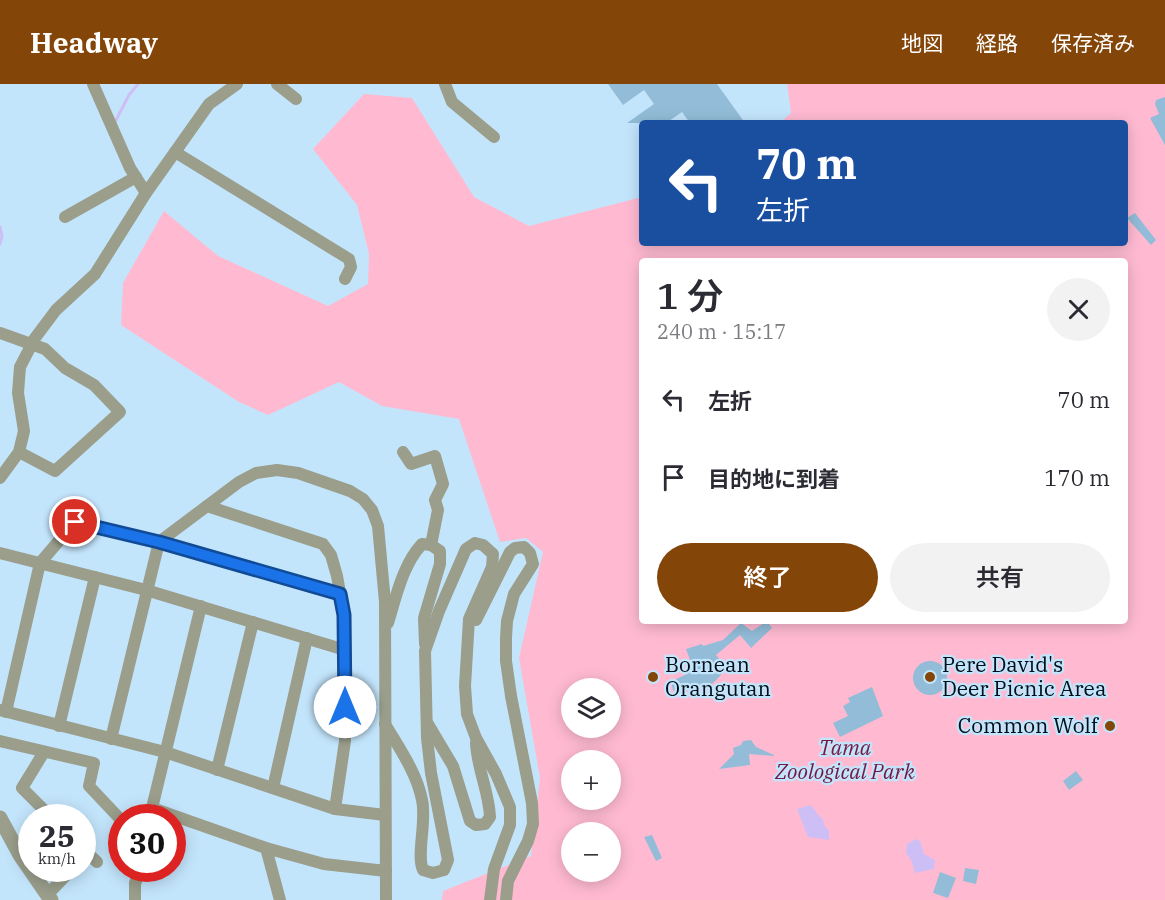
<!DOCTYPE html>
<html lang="ja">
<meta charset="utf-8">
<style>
:root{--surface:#fff;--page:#f2f2f3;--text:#2b2b33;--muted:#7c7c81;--accent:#844508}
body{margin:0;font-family:"IBM Plex Serif","Noto Sans JP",serif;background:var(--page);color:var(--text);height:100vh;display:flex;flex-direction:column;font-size:22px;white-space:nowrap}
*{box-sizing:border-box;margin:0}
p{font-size:20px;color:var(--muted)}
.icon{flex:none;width:33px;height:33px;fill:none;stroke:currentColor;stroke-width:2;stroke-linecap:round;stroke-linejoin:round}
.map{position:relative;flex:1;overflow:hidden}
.panel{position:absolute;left:639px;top:174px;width:489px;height:366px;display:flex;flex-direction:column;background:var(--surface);border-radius:6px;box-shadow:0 3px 15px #0003}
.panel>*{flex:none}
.banner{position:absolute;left:639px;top:36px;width:489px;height:126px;border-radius:6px;box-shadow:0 3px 15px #0003;background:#1a4fa0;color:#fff;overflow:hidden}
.fabs{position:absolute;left:561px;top:594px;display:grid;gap:12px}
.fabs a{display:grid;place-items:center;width:60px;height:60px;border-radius:50%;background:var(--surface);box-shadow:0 3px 15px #0003;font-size:30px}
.speed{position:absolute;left:18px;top:720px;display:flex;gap:12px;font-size:30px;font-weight:700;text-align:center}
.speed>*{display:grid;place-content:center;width:78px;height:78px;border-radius:50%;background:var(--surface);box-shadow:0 3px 15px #0003;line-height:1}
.speed small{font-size:15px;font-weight:400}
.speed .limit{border:9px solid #d22;background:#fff;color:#111}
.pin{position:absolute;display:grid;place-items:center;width:51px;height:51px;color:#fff;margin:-26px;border:3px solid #fff;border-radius:50%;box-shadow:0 2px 6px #0007}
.me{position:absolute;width:66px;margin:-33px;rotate:0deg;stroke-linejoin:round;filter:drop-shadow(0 0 4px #0008)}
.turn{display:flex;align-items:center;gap:21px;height:126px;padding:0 18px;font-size:27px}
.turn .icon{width:78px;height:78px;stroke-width:2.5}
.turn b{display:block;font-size:42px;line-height:51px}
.round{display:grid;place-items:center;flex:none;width:63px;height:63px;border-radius:32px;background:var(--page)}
.summary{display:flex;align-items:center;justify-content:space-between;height:102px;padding:0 18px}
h1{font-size:36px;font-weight:600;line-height:45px}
.action{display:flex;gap:12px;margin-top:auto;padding:12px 18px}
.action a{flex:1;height:69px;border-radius:36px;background:var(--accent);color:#fff;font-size:24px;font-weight:600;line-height:69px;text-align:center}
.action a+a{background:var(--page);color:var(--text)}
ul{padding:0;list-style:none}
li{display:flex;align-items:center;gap:18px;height:78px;padding:0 18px}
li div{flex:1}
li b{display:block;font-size:22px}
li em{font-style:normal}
header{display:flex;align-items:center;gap:36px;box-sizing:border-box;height:84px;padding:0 30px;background:var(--accent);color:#fff}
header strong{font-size:28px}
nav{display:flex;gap:33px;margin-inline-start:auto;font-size:21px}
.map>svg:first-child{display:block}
.green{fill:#ffbad2;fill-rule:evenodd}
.water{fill:#cdbff6}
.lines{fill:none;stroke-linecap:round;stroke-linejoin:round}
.stream{stroke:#cdbff6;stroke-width:3}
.building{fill:#92bcd7}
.minor{stroke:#9a9e8b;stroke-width:12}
.tertiary{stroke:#9a9e8b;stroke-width:15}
.route-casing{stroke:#114b97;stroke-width:15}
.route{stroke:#1a73e8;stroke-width:10}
.poi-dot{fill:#844508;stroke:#c3e5fc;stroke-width:2}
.labels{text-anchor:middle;stroke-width:4.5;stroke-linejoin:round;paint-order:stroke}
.poi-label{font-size:21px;fill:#020e18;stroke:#c3e5fc;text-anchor:start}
.park-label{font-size:21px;font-style:italic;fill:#721a43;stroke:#c3e5fc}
</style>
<header>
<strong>Headway</strong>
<nav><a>地図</a><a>経路</a><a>保存済み</a></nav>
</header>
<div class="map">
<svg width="1165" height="816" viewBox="0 0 1165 816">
<rect width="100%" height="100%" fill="#c3e5fc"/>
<!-- green -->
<path class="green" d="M 787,0 L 1165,0 L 1165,816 L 442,816 L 443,807 L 531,772 L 540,694 L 519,574 L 543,468 L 526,454 L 500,458 L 459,335 L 382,322 L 339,298 L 268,331 L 239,318 L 121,241 L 123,199 L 164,127 L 218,172 L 328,222 L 368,200 L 369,170 L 357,121 L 313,65 L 364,10 L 412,14 L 474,113 L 529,142 L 642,113 L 642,159 L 1125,159 L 1125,39 L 780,39 L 791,29 ZM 642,177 L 1125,177 L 1125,537 L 642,537 ZM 572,604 L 610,604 L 610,644 L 572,644 ZM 572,676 L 610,676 L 610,716 L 572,716 ZM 572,748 L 610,748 L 610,788 L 572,788 Z"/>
<!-- water -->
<g class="water">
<path d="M 811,721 L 819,732 L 823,735 L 824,741 L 829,747 L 829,756 L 808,753 L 797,725 Z"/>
<path d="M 916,755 L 920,757 L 924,770 L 935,776 L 934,785 L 915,789 L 911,776 L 906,769 L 907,760 Z"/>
</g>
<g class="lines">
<!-- stream -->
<g class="stream">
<path d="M 115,38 L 129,11 L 138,0"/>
<path d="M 0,143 L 2,152 L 0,160"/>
</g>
</g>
<!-- building -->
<g class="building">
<path d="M 608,0 L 717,0 L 745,39 L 690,39 L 682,28 L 666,39 L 627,39 L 654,20 L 644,6 L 623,21 Z"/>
<path d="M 1165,13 L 1165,61 L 1150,34 L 1159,30 L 1155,20 L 1156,16 Z"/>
<path d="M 1135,129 L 1156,156 L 1151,161 L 1127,134 Z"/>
<path d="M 767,537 L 772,544 L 751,564 L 740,551 L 716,571 L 722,578 L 723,584 L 721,591 L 712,600 L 701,603 L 691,602 L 684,610 L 677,609 L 673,606 L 672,601 L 674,596 L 687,590 L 692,581 L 686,565 L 702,560 L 703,562 L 723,556 L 741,539 L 752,547 Z"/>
<circle cx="930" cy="594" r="17"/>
<path d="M 872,603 L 883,632 L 840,653 L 833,639 L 848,632 L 843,622 L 850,618 L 848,614 Z"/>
<path d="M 751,656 L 756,663 L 774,671 L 774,672 L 749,670 L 750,681 L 719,685 L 734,670 L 733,664 L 741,661 L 743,657 Z"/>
<path d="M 1076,687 L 1083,696 L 1069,706 L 1063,697 Z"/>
<path d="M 652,751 L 662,774 L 656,777 L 644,753 Z"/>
<path d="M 965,784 L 979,786 L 976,800 L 963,797 Z"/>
<path d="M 940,788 L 956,794 L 948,814 L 933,809 Z"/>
</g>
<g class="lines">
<!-- minor -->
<g class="minor">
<path d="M 93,0 L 130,84 L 146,109"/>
<path d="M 277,0 L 296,15"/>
<path d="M 445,0 L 452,18 L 494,53"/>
<path d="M 175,68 L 349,175 L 351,183 L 345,195"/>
<path d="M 65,133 L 136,93"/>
<path d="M 0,249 L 45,265 L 65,284 L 94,301 L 120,328 L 55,387 L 19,368"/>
<path d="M 403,368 L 411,380 L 435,372 L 443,400 L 435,416 L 438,426 L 431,461"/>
<path d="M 0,394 L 19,368 L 24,347 L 18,309 L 20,283 L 35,254 L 56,226 L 95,190 L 146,109 L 209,20 L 237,0"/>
<path d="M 207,422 L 323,460 L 331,471 L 337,492 L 344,531 L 345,657 L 335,725"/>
<path d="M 0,469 L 146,506 L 345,566"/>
<path d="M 201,522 L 152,724 L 266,764 L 324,780 L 386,787"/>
<path d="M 476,536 L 510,468 L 515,464 L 524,463 L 530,469 L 533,480 L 514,510 L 507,537 L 506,554 L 506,577 L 511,612 L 532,719 L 533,740 L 528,757 L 508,797 L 506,816"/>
<path d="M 388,539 C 396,513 403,480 422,460 L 431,461 L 440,467 L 440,480 L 424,534 L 425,560"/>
<path d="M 0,626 L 165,668 L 335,725 L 385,731"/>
<path d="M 6,628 L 40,479 L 75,438 L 159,458 L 340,510"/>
<path d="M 385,640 C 399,664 417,689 422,716 C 427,737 416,771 423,786 L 433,789 L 444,786 L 448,776 L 431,689 L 427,654 L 425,567 L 439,527 L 466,465 L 475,459 L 483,461 L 493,470 L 492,483 L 469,535 L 465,602 L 467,630 L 476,654 L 496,690 L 510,723 L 510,741 L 494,785 L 490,816"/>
<path d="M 428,640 L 453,682 L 470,737 L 476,741 L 485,740 L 490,733 C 489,708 477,684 476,659"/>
<path d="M 59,642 L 95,493"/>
<path d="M 111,655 L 159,458 L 239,398 L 256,389 L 277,386 L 298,389 L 350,407 L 363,415 L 372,426 L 378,442 L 385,518 L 386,816"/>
<path d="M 0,657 L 94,679 L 89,702 L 122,737"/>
<path d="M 44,668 L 22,704 L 52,734"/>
<path d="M 217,686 L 253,538"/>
<path d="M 273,704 L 307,554"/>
<path d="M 82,764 L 97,778"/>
<path d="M 266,764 L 280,816"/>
<path d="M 47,811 L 73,784"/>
<path d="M 135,816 L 135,799 L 141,787 L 154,784"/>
</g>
<!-- tertiary -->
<path class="tertiary" d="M 0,734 L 20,771 L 51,816"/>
</g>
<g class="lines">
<defs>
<path id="route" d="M 75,438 L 159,458 L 340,510 L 344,531 L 345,623"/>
</defs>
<!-- route casing -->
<use href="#route" class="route-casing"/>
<!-- route -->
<use href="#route" class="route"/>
</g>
<!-- markers -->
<g class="poi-dot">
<circle cx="653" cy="593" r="6"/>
<circle cx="930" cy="593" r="6"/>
<circle cx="1110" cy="642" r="6"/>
</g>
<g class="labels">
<!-- poi labels -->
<g class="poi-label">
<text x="665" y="588">Bornean<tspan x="665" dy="24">Orangutan</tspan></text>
<text x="942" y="588">Pere David's<tspan x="942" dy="24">Deer Picnic Area</tspan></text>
<text x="1098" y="649" text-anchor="end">Common Wolf</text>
</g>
<!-- park labels -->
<g class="park-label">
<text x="845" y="671">Tama<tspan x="845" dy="24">Zoological Park</tspan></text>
</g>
</g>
</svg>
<div class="fabs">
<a><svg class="icon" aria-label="layers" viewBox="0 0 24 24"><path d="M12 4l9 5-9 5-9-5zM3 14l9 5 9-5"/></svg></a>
<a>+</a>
<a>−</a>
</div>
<div class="speed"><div>25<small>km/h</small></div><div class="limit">30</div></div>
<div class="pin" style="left:75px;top:438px;background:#d93025"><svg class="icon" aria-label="arrive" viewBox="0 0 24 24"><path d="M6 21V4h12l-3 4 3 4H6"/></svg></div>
<svg class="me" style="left:345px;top:623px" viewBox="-20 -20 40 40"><circle r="19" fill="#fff"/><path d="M0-13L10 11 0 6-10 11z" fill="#1a73e8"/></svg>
<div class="banner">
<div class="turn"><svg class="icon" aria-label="left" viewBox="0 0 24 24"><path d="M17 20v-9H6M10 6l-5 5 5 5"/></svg><div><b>70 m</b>左折</div></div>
</div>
<section class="panel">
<div class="summary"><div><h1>1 分</h1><p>240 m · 15:17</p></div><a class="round"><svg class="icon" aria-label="close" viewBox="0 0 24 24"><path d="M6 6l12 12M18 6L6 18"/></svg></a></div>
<ul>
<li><svg class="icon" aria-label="left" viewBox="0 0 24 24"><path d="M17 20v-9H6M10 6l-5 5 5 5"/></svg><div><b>左折</b></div><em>70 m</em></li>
<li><svg class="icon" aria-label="arrive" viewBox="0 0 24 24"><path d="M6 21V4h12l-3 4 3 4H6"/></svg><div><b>目的地に到着</b></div><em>170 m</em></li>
</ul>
<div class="action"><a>終了</a><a>共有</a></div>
</section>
</div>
